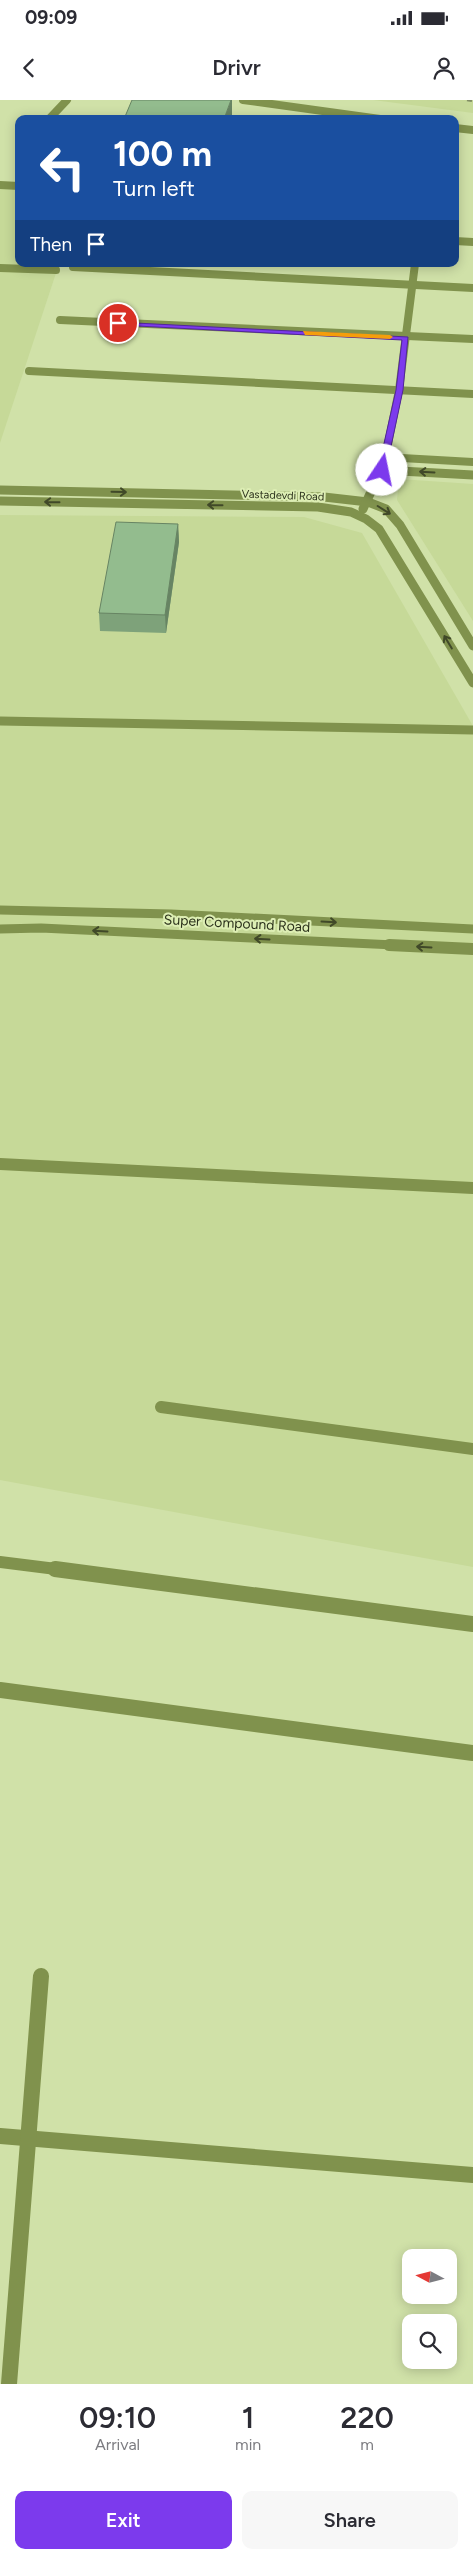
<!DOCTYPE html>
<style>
:root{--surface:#fff;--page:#f7f7f7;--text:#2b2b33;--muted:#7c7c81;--accent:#7c3aed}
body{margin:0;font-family:Figtree,sans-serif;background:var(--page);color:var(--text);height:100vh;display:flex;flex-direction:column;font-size:19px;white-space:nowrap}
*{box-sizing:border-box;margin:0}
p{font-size:16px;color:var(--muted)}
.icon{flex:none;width:28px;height:28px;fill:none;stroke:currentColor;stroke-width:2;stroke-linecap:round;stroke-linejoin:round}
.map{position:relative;height:2284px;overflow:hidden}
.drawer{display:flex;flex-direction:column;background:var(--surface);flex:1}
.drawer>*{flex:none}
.banner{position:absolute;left:15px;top:15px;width:444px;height:152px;border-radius:10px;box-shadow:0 2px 12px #0003;background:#1a4fa0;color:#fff;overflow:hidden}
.needle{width:32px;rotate:277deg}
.tools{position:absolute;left:402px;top:2149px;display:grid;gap:10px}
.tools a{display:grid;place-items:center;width:55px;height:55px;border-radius:10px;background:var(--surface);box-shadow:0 2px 12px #0003;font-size:25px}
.pin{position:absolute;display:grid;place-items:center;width:42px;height:42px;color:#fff;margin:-21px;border:2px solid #fff;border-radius:50%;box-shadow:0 1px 5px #0007}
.me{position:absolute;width:55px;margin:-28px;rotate:11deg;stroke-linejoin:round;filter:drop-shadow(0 0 4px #0008)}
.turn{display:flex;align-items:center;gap:18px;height:105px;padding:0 15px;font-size:22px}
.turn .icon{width:65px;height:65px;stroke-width:2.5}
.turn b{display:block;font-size:35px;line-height:42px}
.then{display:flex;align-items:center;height:48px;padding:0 15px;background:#0003;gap:10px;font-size:19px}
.eta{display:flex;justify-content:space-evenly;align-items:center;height:85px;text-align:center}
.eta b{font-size:30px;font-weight:600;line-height:35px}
.button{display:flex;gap:10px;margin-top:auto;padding:10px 15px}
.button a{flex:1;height:58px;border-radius:10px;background:var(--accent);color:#fff;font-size:20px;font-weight:600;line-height:58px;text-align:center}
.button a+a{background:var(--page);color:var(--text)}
.status{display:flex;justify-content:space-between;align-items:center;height:35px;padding:0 25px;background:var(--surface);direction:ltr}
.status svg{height:14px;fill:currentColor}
header{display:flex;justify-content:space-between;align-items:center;height:65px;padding:0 15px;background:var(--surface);font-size:22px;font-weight:600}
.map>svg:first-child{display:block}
.built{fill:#c6d998}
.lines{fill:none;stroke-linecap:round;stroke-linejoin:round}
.minor-far3{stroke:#80924d;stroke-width:8}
.minor-far2{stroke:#80924d;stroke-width:9}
.minor-far1{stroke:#80924d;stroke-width:12}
.minor{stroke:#80924d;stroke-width:16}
.rail{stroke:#818d64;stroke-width:2.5;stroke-dasharray:5 5;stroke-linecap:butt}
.wall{fill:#7ea27a}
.shaded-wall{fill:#678463}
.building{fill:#93bc8e;stroke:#678463}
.oneway{stroke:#404928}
.route{fill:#7c3aed;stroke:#51269a}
.slow{fill:#f59e0b}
.labels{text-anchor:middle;stroke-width:4;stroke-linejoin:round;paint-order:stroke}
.far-street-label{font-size:11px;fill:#2b311b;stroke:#ddeeb4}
.street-label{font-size:14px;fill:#2b311b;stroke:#ddeeb4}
</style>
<div class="status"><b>09:09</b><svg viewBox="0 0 49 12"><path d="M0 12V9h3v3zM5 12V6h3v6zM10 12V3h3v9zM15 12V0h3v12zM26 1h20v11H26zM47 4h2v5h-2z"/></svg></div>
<header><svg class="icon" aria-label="back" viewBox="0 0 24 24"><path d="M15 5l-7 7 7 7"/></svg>Drivr<svg class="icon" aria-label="person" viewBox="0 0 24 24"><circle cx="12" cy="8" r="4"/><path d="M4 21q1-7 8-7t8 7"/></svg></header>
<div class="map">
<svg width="473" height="2284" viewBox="0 0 473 2284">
<rect width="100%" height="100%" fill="#d0e1a8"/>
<!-- built -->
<g class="built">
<path d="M 373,0 L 473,0 L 473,13 Z"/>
<path d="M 0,85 L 19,86 L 19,164 L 59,164 L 0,343 Z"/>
<path d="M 399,379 L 473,384 L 473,521 L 397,400 Z"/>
<path d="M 0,415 L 304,417 L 362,433 L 473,626 L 473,1467 L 0,1380 Z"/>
</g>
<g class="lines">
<!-- minor-far3 -->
<g class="minor-far3">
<path d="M 243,0 L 380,19"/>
<path d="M 49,19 L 67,0"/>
<path d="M 455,28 L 473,30"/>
<path d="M 0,85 L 19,86"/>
<path d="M 455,141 L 473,142"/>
<path d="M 73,167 L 473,188"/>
<path d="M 0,168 L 56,170"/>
<path d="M 60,220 L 473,239"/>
<path d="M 29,271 L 473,294"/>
<path d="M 384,357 L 473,362"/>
<path d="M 383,368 L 399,290 L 415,164"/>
</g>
<!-- minor-far2 -->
<g class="minor-far2">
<path d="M 382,370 L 473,375"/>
<path d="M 0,390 L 324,397 L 368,402 L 386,409 L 400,425 L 473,546"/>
<path d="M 0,401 L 318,407 L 351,412 L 366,419 L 379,429 L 473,583"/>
<path d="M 363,409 L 383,366"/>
<path d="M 0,621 L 473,630"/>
<path d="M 0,810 L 171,814 L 473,829"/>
<path d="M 0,829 L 41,828 L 415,846"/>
</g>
<!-- minor-far1 -->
<g class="minor-far1">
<path d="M 389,845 L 473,849"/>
<path d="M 0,1064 L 473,1088"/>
<path d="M 161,1307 L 473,1349"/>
<path d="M 0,1462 L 64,1470"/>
</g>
<!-- minor -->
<g class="minor">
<path d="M 55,1469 L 473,1524"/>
<path d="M 0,1590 L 473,1653"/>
<path d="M 0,2036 L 473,2075"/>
<path d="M 9,2284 L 41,1876"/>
</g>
<!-- rail -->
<path class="rail" d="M 467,0 L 473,1"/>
</g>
<!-- wall -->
<path class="wall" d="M 178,424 L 179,442 L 166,533 L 100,531 L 99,513 Z"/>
<!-- shaded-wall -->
<g class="shaded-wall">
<path d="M 231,0 L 232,0 L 232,16 L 230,19 L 224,19 Z"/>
<path d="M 178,424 L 179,442 L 166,533 L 165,515 Z"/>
</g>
<!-- building -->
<g class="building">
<path d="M 132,0 L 231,0 L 224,19 L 124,19 Z"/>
<path d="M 116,422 L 178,424 L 165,515 L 99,513 Z"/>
</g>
<!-- one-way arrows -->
<defs><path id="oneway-shaft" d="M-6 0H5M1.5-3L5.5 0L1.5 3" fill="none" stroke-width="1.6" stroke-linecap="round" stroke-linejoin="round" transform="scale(1.25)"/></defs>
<g class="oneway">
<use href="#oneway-shaft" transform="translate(427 372) rotate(-177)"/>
<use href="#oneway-shaft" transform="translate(119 392) rotate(1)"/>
<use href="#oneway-shaft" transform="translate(52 402) rotate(-179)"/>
<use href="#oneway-shaft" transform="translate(215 405) rotate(-179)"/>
<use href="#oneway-shaft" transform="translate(384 410) rotate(32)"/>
<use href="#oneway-shaft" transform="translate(448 542) rotate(-121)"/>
<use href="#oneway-shaft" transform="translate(329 822) rotate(3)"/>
<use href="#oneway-shaft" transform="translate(100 831) rotate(-177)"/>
<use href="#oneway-shaft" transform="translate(262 839) rotate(-177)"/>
<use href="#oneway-shaft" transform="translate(424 847) rotate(-177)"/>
</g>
<!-- route -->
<path class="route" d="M 116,222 L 408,237 L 403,290 L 386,370 L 382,372 L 378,370 L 396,290 L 402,240 L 118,225 Z"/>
<!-- slow -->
<path class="slow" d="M 303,231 L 390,235 L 393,237 L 390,239 L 305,235 Z"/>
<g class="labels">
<!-- far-street labels -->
<g class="far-street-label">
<text transform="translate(283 395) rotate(2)" y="4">Vastadevdi Road</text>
</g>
<!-- street labels -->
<g class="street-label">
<text transform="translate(237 823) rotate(3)" y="5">Super Compound Road</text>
</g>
</g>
</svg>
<div class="tools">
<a><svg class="needle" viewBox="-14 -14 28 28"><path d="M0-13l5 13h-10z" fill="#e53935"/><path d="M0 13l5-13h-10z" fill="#7c7c81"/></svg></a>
<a><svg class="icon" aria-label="search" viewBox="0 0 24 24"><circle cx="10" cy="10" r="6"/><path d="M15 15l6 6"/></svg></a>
</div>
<div class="pin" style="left:118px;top:223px;background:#d93025"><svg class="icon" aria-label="arrive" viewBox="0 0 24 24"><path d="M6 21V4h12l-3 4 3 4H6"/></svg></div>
<svg class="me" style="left:382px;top:370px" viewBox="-20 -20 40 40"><circle r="19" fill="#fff"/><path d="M0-13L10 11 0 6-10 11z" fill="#7c3aed"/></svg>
<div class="banner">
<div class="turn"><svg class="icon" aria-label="left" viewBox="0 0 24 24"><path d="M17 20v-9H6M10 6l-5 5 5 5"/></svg><div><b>100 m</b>Turn left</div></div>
<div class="then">Then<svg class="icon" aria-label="arrive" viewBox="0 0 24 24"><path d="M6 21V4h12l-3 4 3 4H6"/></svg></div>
</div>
</div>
<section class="drawer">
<div class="eta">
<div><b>09:10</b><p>Arrival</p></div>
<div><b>1</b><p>min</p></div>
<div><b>220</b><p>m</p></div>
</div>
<div class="button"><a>Exit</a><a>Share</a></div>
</section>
